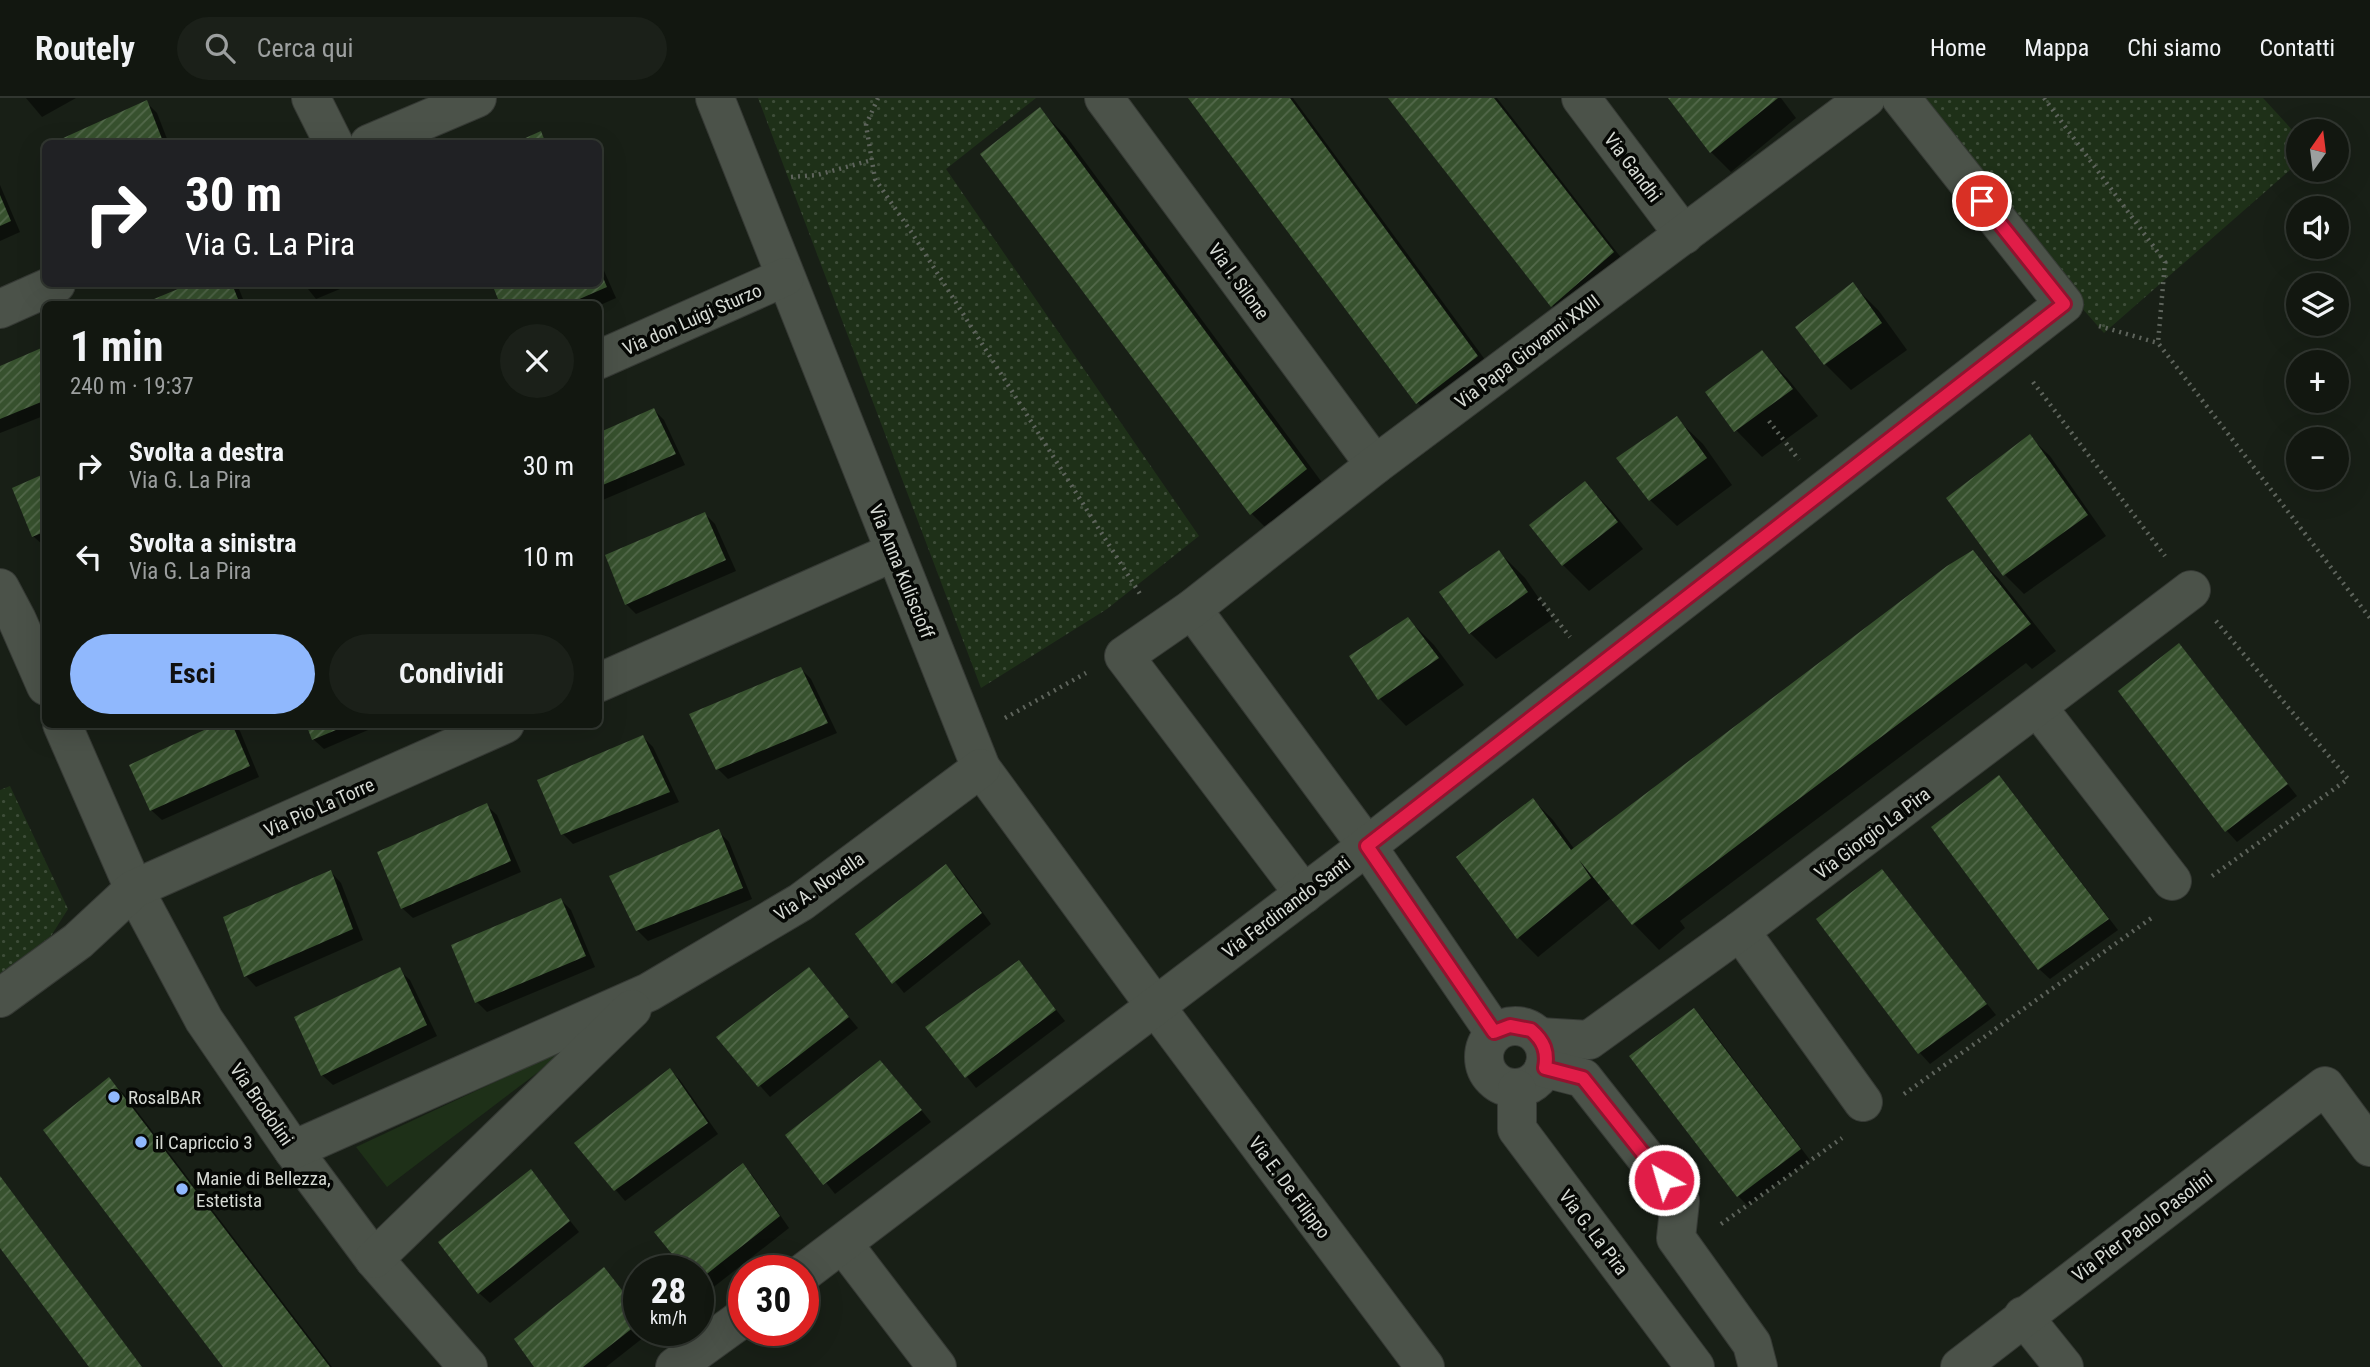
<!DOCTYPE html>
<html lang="it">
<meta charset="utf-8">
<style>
:root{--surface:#121710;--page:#1b2019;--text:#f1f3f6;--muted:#9c9f9f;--line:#313630;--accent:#90b8fd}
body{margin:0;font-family:"Roboto Condensed",sans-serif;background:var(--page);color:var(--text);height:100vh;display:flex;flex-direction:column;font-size:26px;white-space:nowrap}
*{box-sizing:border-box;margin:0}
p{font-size:23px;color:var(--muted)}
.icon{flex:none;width:38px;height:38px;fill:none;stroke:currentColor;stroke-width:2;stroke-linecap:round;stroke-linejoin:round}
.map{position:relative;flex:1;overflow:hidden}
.sheet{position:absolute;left:42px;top:203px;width:560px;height:427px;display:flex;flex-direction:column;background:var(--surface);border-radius:10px;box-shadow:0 7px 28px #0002,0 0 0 2px var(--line)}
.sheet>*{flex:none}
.banner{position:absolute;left:42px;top:42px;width:560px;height:147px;border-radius:10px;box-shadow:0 7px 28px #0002,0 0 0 2px var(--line);background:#202124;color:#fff;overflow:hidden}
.needle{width:46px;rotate:14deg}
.fabs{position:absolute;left:2286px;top:21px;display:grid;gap:14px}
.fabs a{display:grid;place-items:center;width:63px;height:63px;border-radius:50%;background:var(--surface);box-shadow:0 7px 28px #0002,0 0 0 2px var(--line);font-size:35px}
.speed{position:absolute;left:623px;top:1157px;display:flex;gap:14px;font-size:35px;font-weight:700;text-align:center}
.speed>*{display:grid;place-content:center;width:91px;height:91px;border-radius:50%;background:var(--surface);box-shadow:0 7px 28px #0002,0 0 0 2px var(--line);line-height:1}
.speed small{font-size:18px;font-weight:400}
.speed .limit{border:10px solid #d22;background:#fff;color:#111}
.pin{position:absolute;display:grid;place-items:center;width:60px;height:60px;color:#fff;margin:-30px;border:4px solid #fff;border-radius:50%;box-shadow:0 2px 7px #0007}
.me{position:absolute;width:77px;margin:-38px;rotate:322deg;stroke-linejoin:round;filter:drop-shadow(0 0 5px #0008)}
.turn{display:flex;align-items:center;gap:24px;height:147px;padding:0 28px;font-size:32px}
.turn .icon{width:91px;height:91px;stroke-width:2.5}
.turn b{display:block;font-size:49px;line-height:60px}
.round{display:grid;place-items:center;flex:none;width:74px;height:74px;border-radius:37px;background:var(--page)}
.summary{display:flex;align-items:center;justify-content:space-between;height:119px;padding:0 28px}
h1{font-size:42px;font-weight:700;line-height:52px}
.cta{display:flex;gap:14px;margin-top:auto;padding:14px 28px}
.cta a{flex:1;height:80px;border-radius:42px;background:var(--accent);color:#111;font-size:28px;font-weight:700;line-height:80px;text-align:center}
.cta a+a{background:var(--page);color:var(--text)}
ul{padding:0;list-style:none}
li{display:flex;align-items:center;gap:21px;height:91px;padding:0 28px}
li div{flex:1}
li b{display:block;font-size:26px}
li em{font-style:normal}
header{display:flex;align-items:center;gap:42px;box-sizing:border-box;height:98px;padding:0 35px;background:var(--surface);border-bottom:2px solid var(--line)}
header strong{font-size:33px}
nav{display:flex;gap:38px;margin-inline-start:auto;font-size:24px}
.search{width:490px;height:63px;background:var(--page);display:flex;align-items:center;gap:18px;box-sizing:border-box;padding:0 24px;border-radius:38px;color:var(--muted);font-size:26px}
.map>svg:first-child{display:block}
.grass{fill:#1e3018}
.park{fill:url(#park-dots)}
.shadow{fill:#0007}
.building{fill:url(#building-hatch)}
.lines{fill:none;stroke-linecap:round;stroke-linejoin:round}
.minor-casing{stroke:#363a35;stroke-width:40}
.path{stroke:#5e645c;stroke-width:4.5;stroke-dasharray:2 5;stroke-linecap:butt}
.minor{stroke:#4b5249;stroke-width:38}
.route-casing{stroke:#92132f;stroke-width:18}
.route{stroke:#e11d48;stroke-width:12}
.poi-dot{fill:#90b8fd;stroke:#060805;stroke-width:2.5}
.labels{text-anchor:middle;stroke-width:7;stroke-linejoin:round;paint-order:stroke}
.street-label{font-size:19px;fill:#d6dad4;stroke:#060805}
.poi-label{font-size:19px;fill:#d6dad4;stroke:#060805;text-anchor:start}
</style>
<header>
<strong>Routely</strong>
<div class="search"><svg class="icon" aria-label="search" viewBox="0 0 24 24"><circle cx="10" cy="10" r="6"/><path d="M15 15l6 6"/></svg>Cerca qui</div>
<nav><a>Home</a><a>Mappa</a><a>Chi siamo</a><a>Contatti</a></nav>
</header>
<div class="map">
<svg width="2370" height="1269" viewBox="0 0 2370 1269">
<defs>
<pattern id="park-dots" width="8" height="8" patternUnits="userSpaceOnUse" patternTransform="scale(1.75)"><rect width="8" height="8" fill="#1e3018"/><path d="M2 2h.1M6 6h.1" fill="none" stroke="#3e4d39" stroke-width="1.8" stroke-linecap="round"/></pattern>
<pattern id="building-hatch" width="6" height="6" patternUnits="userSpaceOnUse" patternTransform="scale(1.75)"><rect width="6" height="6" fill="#37512e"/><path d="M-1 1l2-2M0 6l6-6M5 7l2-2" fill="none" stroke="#53694b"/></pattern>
</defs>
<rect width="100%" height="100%" fill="#181f16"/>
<!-- grass -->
<path class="grass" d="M 574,947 L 387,1089 L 356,1049 Z"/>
<!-- park -->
<g class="park">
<path d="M 758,0 L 1036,0 L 946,71 L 1199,438 L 1107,511 L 981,590 Z"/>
<path d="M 1896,0 L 2263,0 L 2295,35 L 2298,65 L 2104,235 Z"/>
<path d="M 10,688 L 68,811 L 51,838 L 0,876 L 0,692 Z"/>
</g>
<!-- shadow -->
<g class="shadow">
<path d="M 26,0 L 76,0 L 42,19 Z"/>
<path d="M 1191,0 L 1293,0 L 1497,278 L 1437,325 L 1418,305 Z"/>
<path d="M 1390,0 L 1497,0 L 1633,175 L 1572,227 L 1552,207 Z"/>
<path d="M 1670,0 L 1781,0 L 1796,20 L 1731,74 L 1711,54 Z"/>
<path d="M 146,4 L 157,15 L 169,46 L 54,46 Z"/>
<path d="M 1040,12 L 1066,38 L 1332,398 L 1278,442 L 1252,416 L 983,56 Z"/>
<path d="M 0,87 L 20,134 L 0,143 Z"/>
<path d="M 598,159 L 616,200 L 598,208 L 502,206 L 494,186 L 598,186 Z"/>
<path d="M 195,186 L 237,186 L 245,206 L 146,206 Z"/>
<path d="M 304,186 L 352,186 L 316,201 Z"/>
<path d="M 1853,187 L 1879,213 L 1907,252 L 1851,292 L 1825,266 Z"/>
<path d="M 46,250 L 46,317 L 0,335 L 0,270 Z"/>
<path d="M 1762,255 L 1788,281 L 1818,318 L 1762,359 L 1736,332 Z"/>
<path d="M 654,312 L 664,322 L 685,367 L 598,404 L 598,337 Z"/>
<path d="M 1676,320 L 1703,346 L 1732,387 L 1677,428 L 1650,402 Z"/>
<path d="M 2030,339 L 2050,358 L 2106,438 L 2024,496 L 2005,477 Z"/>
<path d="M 46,377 L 46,447 L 44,448 L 33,438 Z"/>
<path d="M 1585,386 L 1611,412 L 1643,451 L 1589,493 L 1563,467 Z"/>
<path d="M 705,416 L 715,426 L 736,473 L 636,516 L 626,506 Z"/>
<path d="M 1499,454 L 1525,480 L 1553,521 L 1496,561 L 1470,535 Z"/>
<path d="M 1973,455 L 1999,481 L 2056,553 L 2032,571 L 2026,565 L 1680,823 L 1685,830 L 1659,852 L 1633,825 L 1612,799 L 1538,859 L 1518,839 L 1533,702 L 1553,722 L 1575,752 Z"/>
<path d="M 1408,521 L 1434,547 L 1464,587 L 1406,628 L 1380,601 L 1351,558 Z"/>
<path d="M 2179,547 L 2297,698 L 2237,744 L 2227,733 L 2120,593 Z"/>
<path d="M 801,571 L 811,581 L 837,635 L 728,681 L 717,670 Z"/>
<path d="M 221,626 L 233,626 L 240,633 L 259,679 L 162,722 L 151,712 Z"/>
<path d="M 307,626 L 382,626 L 324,651 L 313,641 Z"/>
<path d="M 643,639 L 653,649 L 679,704 L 573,746 L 563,736 Z"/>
<path d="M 1999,679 L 2009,690 L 2118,832 L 2050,881 L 2039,871 Z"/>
<path d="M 486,707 L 497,717 L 521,774 L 413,820 L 402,810 Z"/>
<path d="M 718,733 L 729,744 L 752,801 L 648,843 L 637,832 Z"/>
<path d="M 946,769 L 957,779 L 991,826 L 904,895 L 858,837 Z"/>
<path d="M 331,774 L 341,785 L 363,842 L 256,889 L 246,878 L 226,820 Z"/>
<path d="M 1882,774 L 1996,917 L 1930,966 L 1920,955 L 1818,821 Z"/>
<path d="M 561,802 L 571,812 L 595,869 L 487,914 L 477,904 Z"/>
<path d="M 1018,864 L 1065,923 L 976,990 L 927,929 Z"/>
<path d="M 809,871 L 858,930 L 770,999 L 718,940 Z"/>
<path d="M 399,872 L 410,882 L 437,938 L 333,987 L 322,977 Z"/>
<path d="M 1694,913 L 1705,923 L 1810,1062 L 1748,1108 L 1738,1098 Z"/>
<path d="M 670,972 L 680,982 L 718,1036 L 625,1103 L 577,1046 Z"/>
<path d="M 890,974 L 931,1024 L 835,1096 L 788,1037 Z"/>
<path d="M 108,981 L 124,996 L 332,1269 L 225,1269 Z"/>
<path d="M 743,1067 L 753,1078 L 789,1130 L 706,1195 L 698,1186 L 698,1172 L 687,1172 L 657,1134 Z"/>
<path d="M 531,1074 L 579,1134 L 490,1205 L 479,1195 Z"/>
<path d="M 604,1171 L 639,1213 L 639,1232 L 653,1232 L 606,1269 L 536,1269 Z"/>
</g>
<!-- building -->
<g class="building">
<path d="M 1188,0 L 1290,0 L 1478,258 L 1416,306 Z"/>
<path d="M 1388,0 L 1494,0 L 1614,154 L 1551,209 Z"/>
<path d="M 1668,0 L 1778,0 L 1710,55 Z"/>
<path d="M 147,2 L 164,46 L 50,46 Z"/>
<path d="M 1040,9 L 1307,371 L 1250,417 L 980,56 Z"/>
<path d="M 541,33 L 546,46 L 512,46 Z"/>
<path d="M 0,97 L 11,123 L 0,128 Z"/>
<path d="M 599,170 L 607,189 L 568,206 L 500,206 L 492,186 L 598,186 Z"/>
<path d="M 1853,184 L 1882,225 L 1824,267 L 1795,229 Z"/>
<path d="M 190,186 L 232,186 L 240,206 L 142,206 Z"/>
<path d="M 46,248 L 46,302 L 0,321 L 0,268 Z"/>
<path d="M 1762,252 L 1793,291 L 1734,334 L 1705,294 Z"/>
<path d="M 654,310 L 676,356 L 598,389 L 598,335 Z"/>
<path d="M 1677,318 L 1707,360 L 1649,403 L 1616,360 Z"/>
<path d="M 2030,336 L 2088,417 L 2003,478 L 1946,400 Z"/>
<path d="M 46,375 L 46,433 L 32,439 L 12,390 Z"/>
<path d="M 1585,383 L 1618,424 L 1562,468 L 1529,427 Z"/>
<path d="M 705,414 L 726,462 L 625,507 L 605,457 Z"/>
<path d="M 1499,452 L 1528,494 L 1469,536 L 1439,494 Z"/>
<path d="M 1973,452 L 2031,526 L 1632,827 L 1579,762 L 1591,780 L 1517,841 L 1456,759 L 1533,700 L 1571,752 L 1947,468 Z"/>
<path d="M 1408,519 L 1439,560 L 1378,602 L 1349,558 Z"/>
<path d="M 2179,545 L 2288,686 L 2225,734 L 2118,593 Z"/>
<path d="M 801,569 L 828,625 L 716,672 L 689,616 Z"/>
<path d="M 217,626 L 232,626 L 250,668 L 150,713 L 129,667 Z"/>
<path d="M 306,626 L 348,626 L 348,627 L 312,642 Z"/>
<path d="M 643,637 L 670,694 L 561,737 L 537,682 Z"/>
<path d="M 1999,677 L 2109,821 L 2038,872 L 1931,729 Z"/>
<path d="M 487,705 L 511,763 L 401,811 L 377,754 Z"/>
<path d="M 719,731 L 743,790 L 636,833 L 609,778 Z"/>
<path d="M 946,766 L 982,815 L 892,886 L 855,836 Z"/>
<path d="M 1882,771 L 1987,906 L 1918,956 L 1816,821 Z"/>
<path d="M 331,772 L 353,831 L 244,879 L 223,819 Z"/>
<path d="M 561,800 L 586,858 L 475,905 L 451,847 Z"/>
<path d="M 1019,862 L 1056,912 L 965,980 L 925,929 Z"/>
<path d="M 400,869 L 427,927 L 321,978 L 294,919 Z"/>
<path d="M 809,869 L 849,919 L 758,989 L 716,939 Z"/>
<path d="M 1694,910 L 1801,1051 L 1737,1099 L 1629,958 Z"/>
<path d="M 880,962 L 922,1012 L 823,1087 L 785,1037 Z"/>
<path d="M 670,970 L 708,1025 L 614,1093 L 574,1045 Z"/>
<path d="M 109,979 L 330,1269 L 223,1269 L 43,1032 Z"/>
<path d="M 743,1065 L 780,1118 L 698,1183 L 698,1172 L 685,1172 L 654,1134 Z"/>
<path d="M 531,1071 L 570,1123 L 478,1196 L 438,1144 Z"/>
<path d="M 0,1078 L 142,1269 L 89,1269 L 0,1150 Z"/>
<path d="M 604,1169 L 639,1214 L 639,1225 L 583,1269 L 534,1269 L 514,1241 Z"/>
</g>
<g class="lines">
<defs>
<g id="minor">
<path d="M 311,0 L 334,46"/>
<path d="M 715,0 L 981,670 L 1156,909 L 1425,1269"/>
<path d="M 1104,0 L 1375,367"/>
<path d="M 1581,0 L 1684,137"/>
<path d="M 369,46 L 477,0"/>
<path d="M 0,211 L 56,186"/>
<path d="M 598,262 L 785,179"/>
<path d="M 0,490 L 17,522 L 46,588"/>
<path d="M 1192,511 L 1367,748 L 1494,934"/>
<path d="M 598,585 L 894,454"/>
<path d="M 2038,610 L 2172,783"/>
<path d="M 62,626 L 134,791 L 204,922 L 293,1052 L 374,1161 L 468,1269"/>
<path d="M 1304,796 L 1124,558 L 1192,511 L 1375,367 L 1866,0"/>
<path d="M 1740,833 L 1863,1004"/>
<path d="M 0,900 L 78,843 L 134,791 L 505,626"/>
<circle cx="1515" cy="959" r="31"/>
<path d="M 1539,939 L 1589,942 L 1740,833 L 2191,492"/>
<path d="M 1544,970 L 1583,980 L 1680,1103 L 1676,1140 L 1752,1246 L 1758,1269"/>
<path d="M 1517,991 L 1517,1031 L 1695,1269"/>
<path d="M 293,1052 L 649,894 L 801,804 L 981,670"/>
<path d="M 843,1146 L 937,1269"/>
<path d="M 374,1161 L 632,911"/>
<path d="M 803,1175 L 1367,748 L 2064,206 L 1901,0"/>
<path d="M 2023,1218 L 2064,1269"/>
<path d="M 675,1269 L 744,1219"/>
<path d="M 1960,1269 L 2325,988 L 2370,1049"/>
</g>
</defs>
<!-- minor casing -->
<use href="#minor" class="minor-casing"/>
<!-- path -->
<g class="path">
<path d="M 878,0 L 866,27 L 875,81 L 912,135 L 1140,496"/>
<path d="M 2044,0 L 2165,164 L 2158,245 L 2370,520"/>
<path d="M 791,79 L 817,77 L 872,62"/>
<path d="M 2099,228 L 2158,245"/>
<path d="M 2033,284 L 2165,458"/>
<path d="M 1769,323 L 1799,362"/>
<path d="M 1539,500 L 1570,539"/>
<path d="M 1005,620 L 1086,575"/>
<path d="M 2212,778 L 2348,681 L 2216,523"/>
<path d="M 1904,996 L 2153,819"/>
<path d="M 1721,1126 L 1842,1040"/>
</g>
<!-- minor -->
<use href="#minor" class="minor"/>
</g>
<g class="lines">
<defs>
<path id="route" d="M 1664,1082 L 1583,980 L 1545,970 C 1548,954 1544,943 1531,932 L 1510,928 L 1494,934 L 1367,748 L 2064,206 L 1982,103"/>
</defs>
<!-- route casing -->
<use href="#route" class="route-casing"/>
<!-- route -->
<use href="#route" class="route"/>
</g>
<!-- markers -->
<g class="poi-dot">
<circle cx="114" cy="999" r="7"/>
<circle cx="141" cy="1044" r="7"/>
<circle cx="182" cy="1091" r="7"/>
</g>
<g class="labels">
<!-- street labels -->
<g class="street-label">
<text transform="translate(1633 69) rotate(53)" y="7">Via Gandhi</text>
<text transform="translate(1239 183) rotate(54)" y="7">Via I. Silone</text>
<text transform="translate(692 221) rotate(-24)" y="7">Via don Luigi Sturzo</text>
<text transform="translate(1527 253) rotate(-37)" y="7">Via Papa Giovanni XXIII</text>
<text transform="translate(902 473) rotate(68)" y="7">Via Anna Kuliscioff</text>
<text transform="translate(319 709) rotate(-24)" y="7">Via Pio La Torre</text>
<text transform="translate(1872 735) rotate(-37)" y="7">Via Giorgio La Pira</text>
<text transform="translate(819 788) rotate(-35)" y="7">Via A. Novella</text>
<text transform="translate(1286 809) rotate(-37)" y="7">Via Ferdinando Santi</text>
<text transform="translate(262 1006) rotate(55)" y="7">Via Brodolini</text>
<text transform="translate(1290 1089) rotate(53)" y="7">Via E. De Filippo</text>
<text transform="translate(2142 1128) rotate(-37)" y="7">Via Pier Paolo Pasolini</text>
<text transform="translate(1594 1134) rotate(53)" y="7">Via G. La Pira</text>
</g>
<!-- poi labels -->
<g class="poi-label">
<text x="128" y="1006">RosalBAR</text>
<text x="155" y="1051">il Capriccio 3</text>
<text x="196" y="1087">Manie di Bellezza,<tspan x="196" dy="22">Estetista</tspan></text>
</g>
</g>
</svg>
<div class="fabs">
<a><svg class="needle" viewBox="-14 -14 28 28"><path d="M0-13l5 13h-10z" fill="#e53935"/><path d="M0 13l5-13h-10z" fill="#9c9f9f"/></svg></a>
<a><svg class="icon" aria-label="sound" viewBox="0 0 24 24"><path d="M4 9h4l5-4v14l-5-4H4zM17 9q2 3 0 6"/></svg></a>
<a><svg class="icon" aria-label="layers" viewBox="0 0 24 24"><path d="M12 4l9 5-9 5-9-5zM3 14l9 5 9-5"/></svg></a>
<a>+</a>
<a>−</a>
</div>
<div class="speed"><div>28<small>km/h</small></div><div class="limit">30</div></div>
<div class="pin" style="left:1982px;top:103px;background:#d93025"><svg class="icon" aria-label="arrive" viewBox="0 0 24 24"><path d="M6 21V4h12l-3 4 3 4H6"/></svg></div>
<svg class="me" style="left:1664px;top:1082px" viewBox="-20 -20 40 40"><circle r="17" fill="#e11d48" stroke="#fff" stroke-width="3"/><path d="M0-11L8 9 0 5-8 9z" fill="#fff"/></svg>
<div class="banner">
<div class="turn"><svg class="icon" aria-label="right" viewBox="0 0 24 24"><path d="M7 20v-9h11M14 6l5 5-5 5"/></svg><div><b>30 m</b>Via G. La Pira</div></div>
</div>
<section class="sheet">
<div class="summary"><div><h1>1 min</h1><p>240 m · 19:37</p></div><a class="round"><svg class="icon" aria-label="close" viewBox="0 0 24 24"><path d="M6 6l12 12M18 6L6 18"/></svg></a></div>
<ul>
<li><svg class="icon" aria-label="right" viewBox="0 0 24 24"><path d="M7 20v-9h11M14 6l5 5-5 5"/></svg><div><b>Svolta a destra</b><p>Via G. La Pira</p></div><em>30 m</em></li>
<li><svg class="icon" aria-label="left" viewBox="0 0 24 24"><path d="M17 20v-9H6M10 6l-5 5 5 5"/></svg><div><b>Svolta a sinistra</b><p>Via G. La Pira</p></div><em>10 m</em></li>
</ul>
<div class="cta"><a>Esci</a><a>Condividi</a></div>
</section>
</div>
